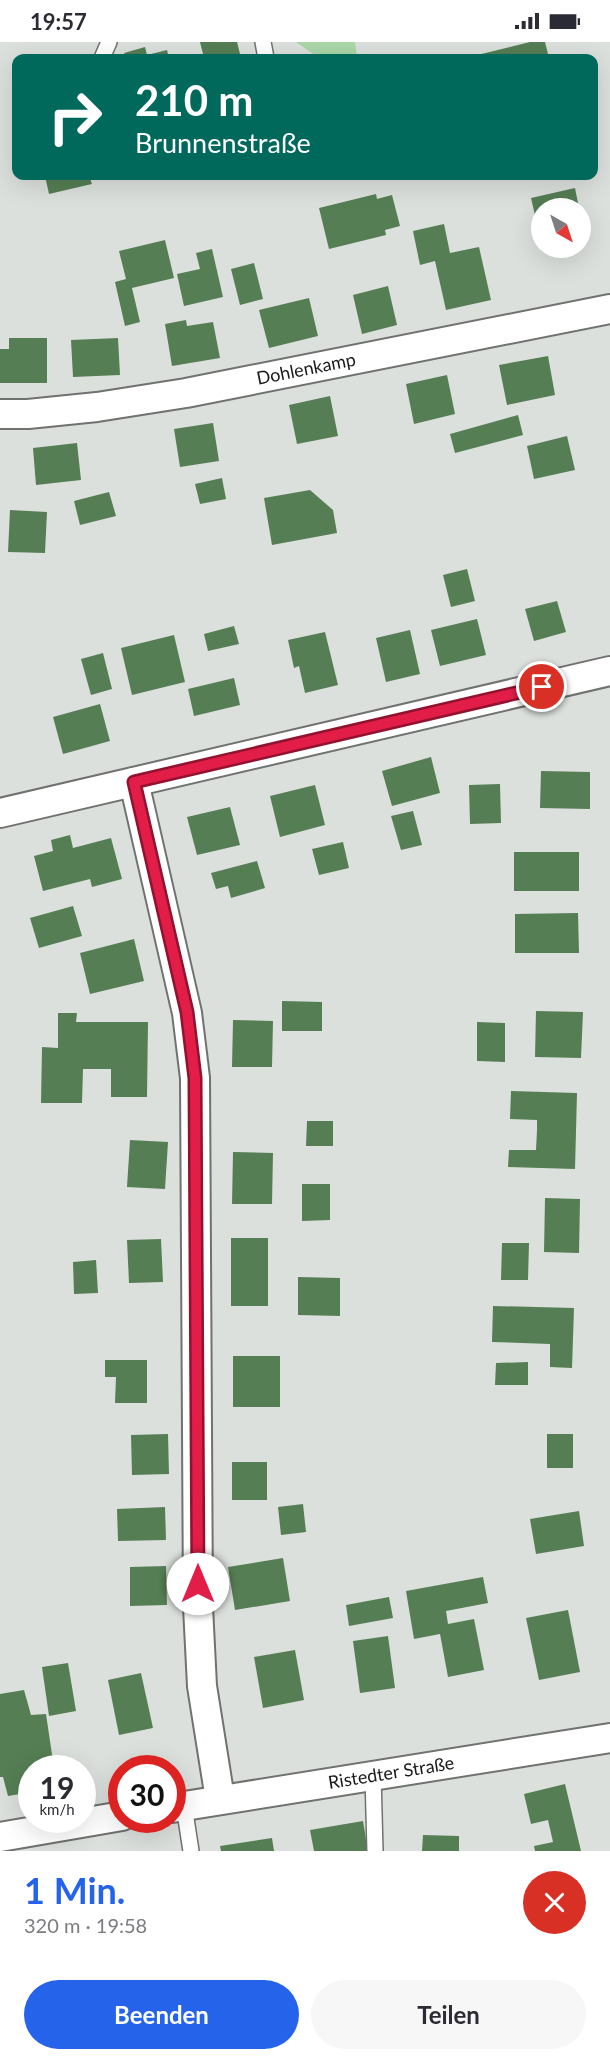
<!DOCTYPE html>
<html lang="de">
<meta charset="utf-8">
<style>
:root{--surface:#fff;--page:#f7f7f7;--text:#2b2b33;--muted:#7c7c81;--accent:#2563eb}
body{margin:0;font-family:Lato,sans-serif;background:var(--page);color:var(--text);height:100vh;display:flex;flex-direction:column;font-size:22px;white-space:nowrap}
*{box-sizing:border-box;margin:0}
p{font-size:20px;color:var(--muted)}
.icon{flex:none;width:33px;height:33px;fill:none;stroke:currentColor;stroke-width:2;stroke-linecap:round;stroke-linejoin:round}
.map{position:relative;height:1809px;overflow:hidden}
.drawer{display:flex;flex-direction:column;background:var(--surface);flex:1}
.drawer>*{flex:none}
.banner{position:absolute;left:12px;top:12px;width:586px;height:126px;border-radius:12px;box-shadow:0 6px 24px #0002;background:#00695c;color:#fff;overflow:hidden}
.needle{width:39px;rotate:141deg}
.buttons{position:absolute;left:531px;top:156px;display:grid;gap:12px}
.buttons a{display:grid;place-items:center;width:60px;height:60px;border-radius:50%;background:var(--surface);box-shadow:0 6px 24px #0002;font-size:30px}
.speed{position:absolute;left:18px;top:1713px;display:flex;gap:12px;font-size:30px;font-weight:700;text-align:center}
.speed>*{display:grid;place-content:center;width:78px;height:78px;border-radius:50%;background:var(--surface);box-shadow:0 6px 24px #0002;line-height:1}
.speed small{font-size:15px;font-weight:400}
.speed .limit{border:9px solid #d22;background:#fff;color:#111}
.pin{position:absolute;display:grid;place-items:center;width:51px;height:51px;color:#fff;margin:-26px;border:3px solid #fff;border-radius:50%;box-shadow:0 2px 6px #0007}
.me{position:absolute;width:66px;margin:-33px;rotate:0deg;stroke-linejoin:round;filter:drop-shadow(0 0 4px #0008)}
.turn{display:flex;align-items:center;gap:21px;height:126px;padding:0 24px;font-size:27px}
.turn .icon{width:78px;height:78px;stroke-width:2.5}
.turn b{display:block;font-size:42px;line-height:51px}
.round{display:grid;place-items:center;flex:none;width:63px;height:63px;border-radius:32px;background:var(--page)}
.headline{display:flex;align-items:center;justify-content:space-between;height:102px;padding:0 24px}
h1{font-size:36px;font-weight:700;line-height:45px;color:var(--accent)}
.cta{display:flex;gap:12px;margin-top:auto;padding:12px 24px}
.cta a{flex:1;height:69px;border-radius:36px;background:var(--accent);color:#fff;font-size:24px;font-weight:700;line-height:69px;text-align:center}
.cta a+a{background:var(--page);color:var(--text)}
.status{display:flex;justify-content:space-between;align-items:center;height:42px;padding:0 30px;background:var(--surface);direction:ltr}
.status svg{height:16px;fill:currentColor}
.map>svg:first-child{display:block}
.green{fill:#aad6a8}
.building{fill:#557e54}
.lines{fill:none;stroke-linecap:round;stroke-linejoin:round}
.service-casing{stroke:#6f726f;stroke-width:18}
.minor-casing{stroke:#6f726f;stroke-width:32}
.service{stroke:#fff;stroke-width:15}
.minor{stroke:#fff;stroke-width:28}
.route-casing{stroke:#92132f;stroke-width:15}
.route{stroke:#e11d48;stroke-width:10}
.labels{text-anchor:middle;stroke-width:5;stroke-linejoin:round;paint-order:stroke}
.street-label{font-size:18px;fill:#181a18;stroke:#dce0dc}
</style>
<div class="status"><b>19:57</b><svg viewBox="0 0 49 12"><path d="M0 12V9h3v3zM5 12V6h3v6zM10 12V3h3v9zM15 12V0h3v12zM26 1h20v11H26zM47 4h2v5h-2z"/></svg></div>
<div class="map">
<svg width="610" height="1809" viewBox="0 0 610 1809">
<rect width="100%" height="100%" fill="#dce0dc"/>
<!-- green -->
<path class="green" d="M 296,0 L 355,0 L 357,16 L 319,16 Z"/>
<!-- building -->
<g class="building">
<path d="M 200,0 L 237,0 L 241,16 L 204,16 Z"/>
<path d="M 530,0 L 545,0 L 549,16 L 474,16 L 473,14 Z"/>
<path d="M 145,5 L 147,13 L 167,8 L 169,16 L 126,16 L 124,11 Z"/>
<path d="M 45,134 L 89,134 L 92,142 L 49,152 Z"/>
<path d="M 575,146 L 579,166 L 542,166 L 541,199 L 531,156 Z"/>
<path d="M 376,152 L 377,157 L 392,153 L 400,184 L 385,188 L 386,193 L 329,207 L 319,166 Z"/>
<path d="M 580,176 L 587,201 L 580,202 Z"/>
<path d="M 444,182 L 450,211 L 479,205 L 491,258 L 446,268 L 435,219 L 420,223 L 413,189 Z"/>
<path d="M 165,198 L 174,236 L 132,246 L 140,280 L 125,284 L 115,240 L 126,237 L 119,209 Z"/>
<path d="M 542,206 L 561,206 L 543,210 Z"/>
<path d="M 212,207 L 223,255 L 184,264 L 177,232 L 200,227 L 196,211 Z"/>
<path d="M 254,221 L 263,257 L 240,263 L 231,227 Z"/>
<path d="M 388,244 L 397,283 L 362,292 L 353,253 Z"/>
<path d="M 309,256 L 318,294 L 269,306 L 259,268 Z"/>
<path d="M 186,278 L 187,284 L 213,280 L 220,316 L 172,324 L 165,282 Z"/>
<path d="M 9,296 L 47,296 L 47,341 L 0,341 L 0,307 L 9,307 Z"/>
<path d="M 118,296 L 120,333 L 73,335 L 71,298 Z"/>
<path d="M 548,314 L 555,353 L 507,363 L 499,323 Z"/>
<path d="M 447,333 L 455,372 L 414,382 L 406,342 Z"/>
<path d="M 330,354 L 338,394 L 297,402 L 289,363 Z"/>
<path d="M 518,373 L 523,393 L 455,411 L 450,392 Z"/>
<path d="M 213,381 L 219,419 L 180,425 L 174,387 Z"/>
<path d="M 567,394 L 575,428 L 534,437 L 527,404 Z"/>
<path d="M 77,401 L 81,438 L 36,443 L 33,406 Z"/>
<path d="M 222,436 L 226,457 L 200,462 L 195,442 Z"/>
<path d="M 310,448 L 333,468 L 337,491 L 272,503 L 264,456 Z"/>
<path d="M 109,450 L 116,474 L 80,483 L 74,459 Z"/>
<path d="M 10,468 L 47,470 L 45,511 L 8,510 Z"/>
<path d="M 467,527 L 475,559 L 451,565 L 443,533 Z"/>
<path d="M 557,559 L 566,590 L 534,599 L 525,567 Z"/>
<path d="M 477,577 L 486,613 L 440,624 L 431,588 Z"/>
<path d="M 234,584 L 239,602 L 208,609 L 204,592 Z"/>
<path d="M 410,588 L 420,632 L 386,640 L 376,596 Z"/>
<path d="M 325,590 L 338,643 L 305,651 L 299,624 L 294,626 L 288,598 Z"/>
<path d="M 174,593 L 185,640 L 132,653 L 121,606 Z"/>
<path d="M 103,611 L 112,647 L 91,653 L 81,617 Z"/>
<path d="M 234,636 L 240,663 L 194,674 L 188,647 Z"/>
<path d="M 100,662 L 110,699 L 63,712 L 53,675 Z"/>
<path d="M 431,715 L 440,751 L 392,764 L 382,729 Z"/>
<path d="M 541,729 L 590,730 L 590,767 L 540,766 Z"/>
<path d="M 500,742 L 501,781 L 470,782 L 469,743 Z"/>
<path d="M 315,743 L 325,783 L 280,795 L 270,754 Z"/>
<path d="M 230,765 L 240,803 L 197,813 L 187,775 Z"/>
<path d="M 413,769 L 422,803 L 401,808 L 391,774 Z"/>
<path d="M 70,793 L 73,806 L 111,796 L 122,837 L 92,845 L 90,837 L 43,849 L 34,814 L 53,809 L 51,798 Z"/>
<path d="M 343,800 L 349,826 L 319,833 L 312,807 Z"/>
<rect x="514" y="810" width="65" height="39"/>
<path d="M 257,819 L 265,846 L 231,856 L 228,844 L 216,847 L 211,831 Z"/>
<path d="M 73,864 L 82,894 L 39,906 L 30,876 Z"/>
<path d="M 578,871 L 579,911 L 515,911 L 515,872 Z"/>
<path d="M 134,897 L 144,939 L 90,952 L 80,911 Z"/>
<path d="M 282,959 L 322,960 L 322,989 L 282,989 Z"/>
<path d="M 536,969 L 583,970 L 581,1016 L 535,1015 Z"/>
<path d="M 58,971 L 77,971 L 76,980 L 148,980 L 147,1055 L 111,1055 L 111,1027 L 83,1027 L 82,1061 L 41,1061 L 42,1005 L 58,1006 Z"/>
<path d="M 233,978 L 273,979 L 272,1025 L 232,1025 Z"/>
<path d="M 477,980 L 505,981 L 505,1020 L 477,1019 Z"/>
<path d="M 511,1049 L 577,1051 L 575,1127 L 508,1125 L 509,1108 L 536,1108 L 537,1088 L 537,1078 L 510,1077 Z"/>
<path d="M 307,1079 L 333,1079 L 333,1104 L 306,1104 Z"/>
<path d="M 130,1098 L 168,1100 L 165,1147 L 127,1145 Z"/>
<path d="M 233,1110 L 273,1111 L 272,1162 L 232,1162 Z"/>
<path d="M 302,1142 L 330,1142 L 330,1178 L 302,1179 Z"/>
<path d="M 545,1156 L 580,1157 L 579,1211 L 544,1210 Z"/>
<rect x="231" y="1196" width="37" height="68"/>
<path d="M 161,1197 L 163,1240 L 129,1241 L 127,1198 Z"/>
<path d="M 502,1201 L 529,1201 L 528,1238 L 501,1238 Z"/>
<path d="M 96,1218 L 98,1251 L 74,1252 L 73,1220 Z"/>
<path d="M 298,1235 L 340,1236 L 340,1274 L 298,1273 Z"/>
<path d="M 493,1264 L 574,1266 L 572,1326 L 550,1325 L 550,1302 L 492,1300 Z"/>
<rect x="233" y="1314" width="47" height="51"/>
<path d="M 105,1318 L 147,1318 L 147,1361 L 115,1361 L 116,1335 L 105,1335 Z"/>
<path d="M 528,1320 L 528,1343 L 495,1343 L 496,1321 Z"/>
<path d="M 168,1392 L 169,1432 L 132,1433 L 131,1393 Z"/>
<rect x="547" y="1392" width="26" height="34"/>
<rect x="232" y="1420" width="35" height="38"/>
<path d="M 303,1462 L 306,1490 L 281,1493 L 278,1465 Z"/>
<path d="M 165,1465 L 166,1498 L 118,1499 L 117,1467 Z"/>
<path d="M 579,1469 L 584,1504 L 536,1512 L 530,1477 Z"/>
<path d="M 283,1516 L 290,1559 L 235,1568 L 228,1525 Z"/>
<path d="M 166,1524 L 167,1563 L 130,1564 L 130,1525 Z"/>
<path d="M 483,1535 L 488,1561 L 446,1569 L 448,1582 L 474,1577 L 484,1628 L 448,1635 L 440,1592 L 414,1597 L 406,1549 Z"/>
<path d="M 389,1555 L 393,1576 L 349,1584 L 346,1563 Z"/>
<path d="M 568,1568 L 580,1630 L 539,1638 L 526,1576 Z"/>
<path d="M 388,1594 L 395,1646 L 360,1651 L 353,1599 Z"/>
<path d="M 295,1608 L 304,1658 L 263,1666 L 254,1615 Z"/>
<path d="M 68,1621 L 76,1669 L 49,1674 L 42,1625 Z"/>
<path d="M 141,1631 L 153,1686 L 119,1693 L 108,1638 Z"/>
<path d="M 24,1648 L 31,1673 L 46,1672 L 54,1726 L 32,1726 L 32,1750 L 8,1754 L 3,1735 L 0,1735 L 0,1652 Z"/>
<path d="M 565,1742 L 581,1809 L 535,1809 L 534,1804 L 553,1800 L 548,1778 L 531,1782 L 524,1752 Z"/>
<path d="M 363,1779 L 368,1809 L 314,1809 L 310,1788 Z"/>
<path d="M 423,1793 L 459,1794 L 459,1809 L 422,1809 Z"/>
<path d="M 272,1796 L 274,1809 L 221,1809 L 220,1804 Z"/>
</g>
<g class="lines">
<defs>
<g id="service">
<path d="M 263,0 L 266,16"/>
<path d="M 102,16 L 109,0"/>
<path d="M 373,1733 L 375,1809"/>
<path d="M 184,1764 L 191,1809"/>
</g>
<g id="minor">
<path id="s1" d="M 0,372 L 28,372 L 97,365 L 186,351 L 610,267"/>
<path d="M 134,740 L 187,971 L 195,1036 L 198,1565 L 202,1644 L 220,1757"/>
<path d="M 0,771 L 610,629"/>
<path id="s2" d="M 172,1766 L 610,1696"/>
<path d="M 0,1795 L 122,1774"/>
</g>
</defs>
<!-- service casing -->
<use href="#service" class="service-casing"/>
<!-- minor casing -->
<use href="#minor" class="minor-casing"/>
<!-- service -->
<use href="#service" class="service"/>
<!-- minor -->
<use href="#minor" class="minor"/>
</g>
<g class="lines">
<defs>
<path id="route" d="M 198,1542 L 195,1036 L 187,970 L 134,740 L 542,645"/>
</defs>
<!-- route casing -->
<use href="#route" class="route-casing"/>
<!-- route -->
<use href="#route" class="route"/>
</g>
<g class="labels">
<!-- street labels -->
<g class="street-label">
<text dy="6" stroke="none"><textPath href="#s1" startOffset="310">Dohlenkamp</textPath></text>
<text dy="6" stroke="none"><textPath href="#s2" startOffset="222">Ristedter Straße</textPath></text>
</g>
</g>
</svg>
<div class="buttons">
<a><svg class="needle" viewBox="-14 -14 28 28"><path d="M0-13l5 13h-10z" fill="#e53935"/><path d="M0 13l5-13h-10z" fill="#7c7c81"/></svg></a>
</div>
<div class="speed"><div>19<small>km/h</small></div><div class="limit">30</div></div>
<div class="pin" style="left:542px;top:645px;background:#d93025"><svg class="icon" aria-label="arrive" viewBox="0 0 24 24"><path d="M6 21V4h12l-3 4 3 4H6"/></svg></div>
<svg class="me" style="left:198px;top:1542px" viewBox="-20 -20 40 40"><circle r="19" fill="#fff"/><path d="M0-13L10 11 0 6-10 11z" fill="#e11d48"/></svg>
<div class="banner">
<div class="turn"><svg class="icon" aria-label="right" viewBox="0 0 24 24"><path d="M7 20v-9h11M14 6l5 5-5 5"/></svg><div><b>210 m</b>Brunnenstraße</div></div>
</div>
</div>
<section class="drawer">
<div class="headline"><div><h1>1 Min.</h1><p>320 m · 19:58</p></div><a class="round" style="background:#d93025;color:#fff"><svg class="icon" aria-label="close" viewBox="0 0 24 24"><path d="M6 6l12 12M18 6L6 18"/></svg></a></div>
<div class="cta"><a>Beenden</a><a>Teilen</a></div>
</section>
